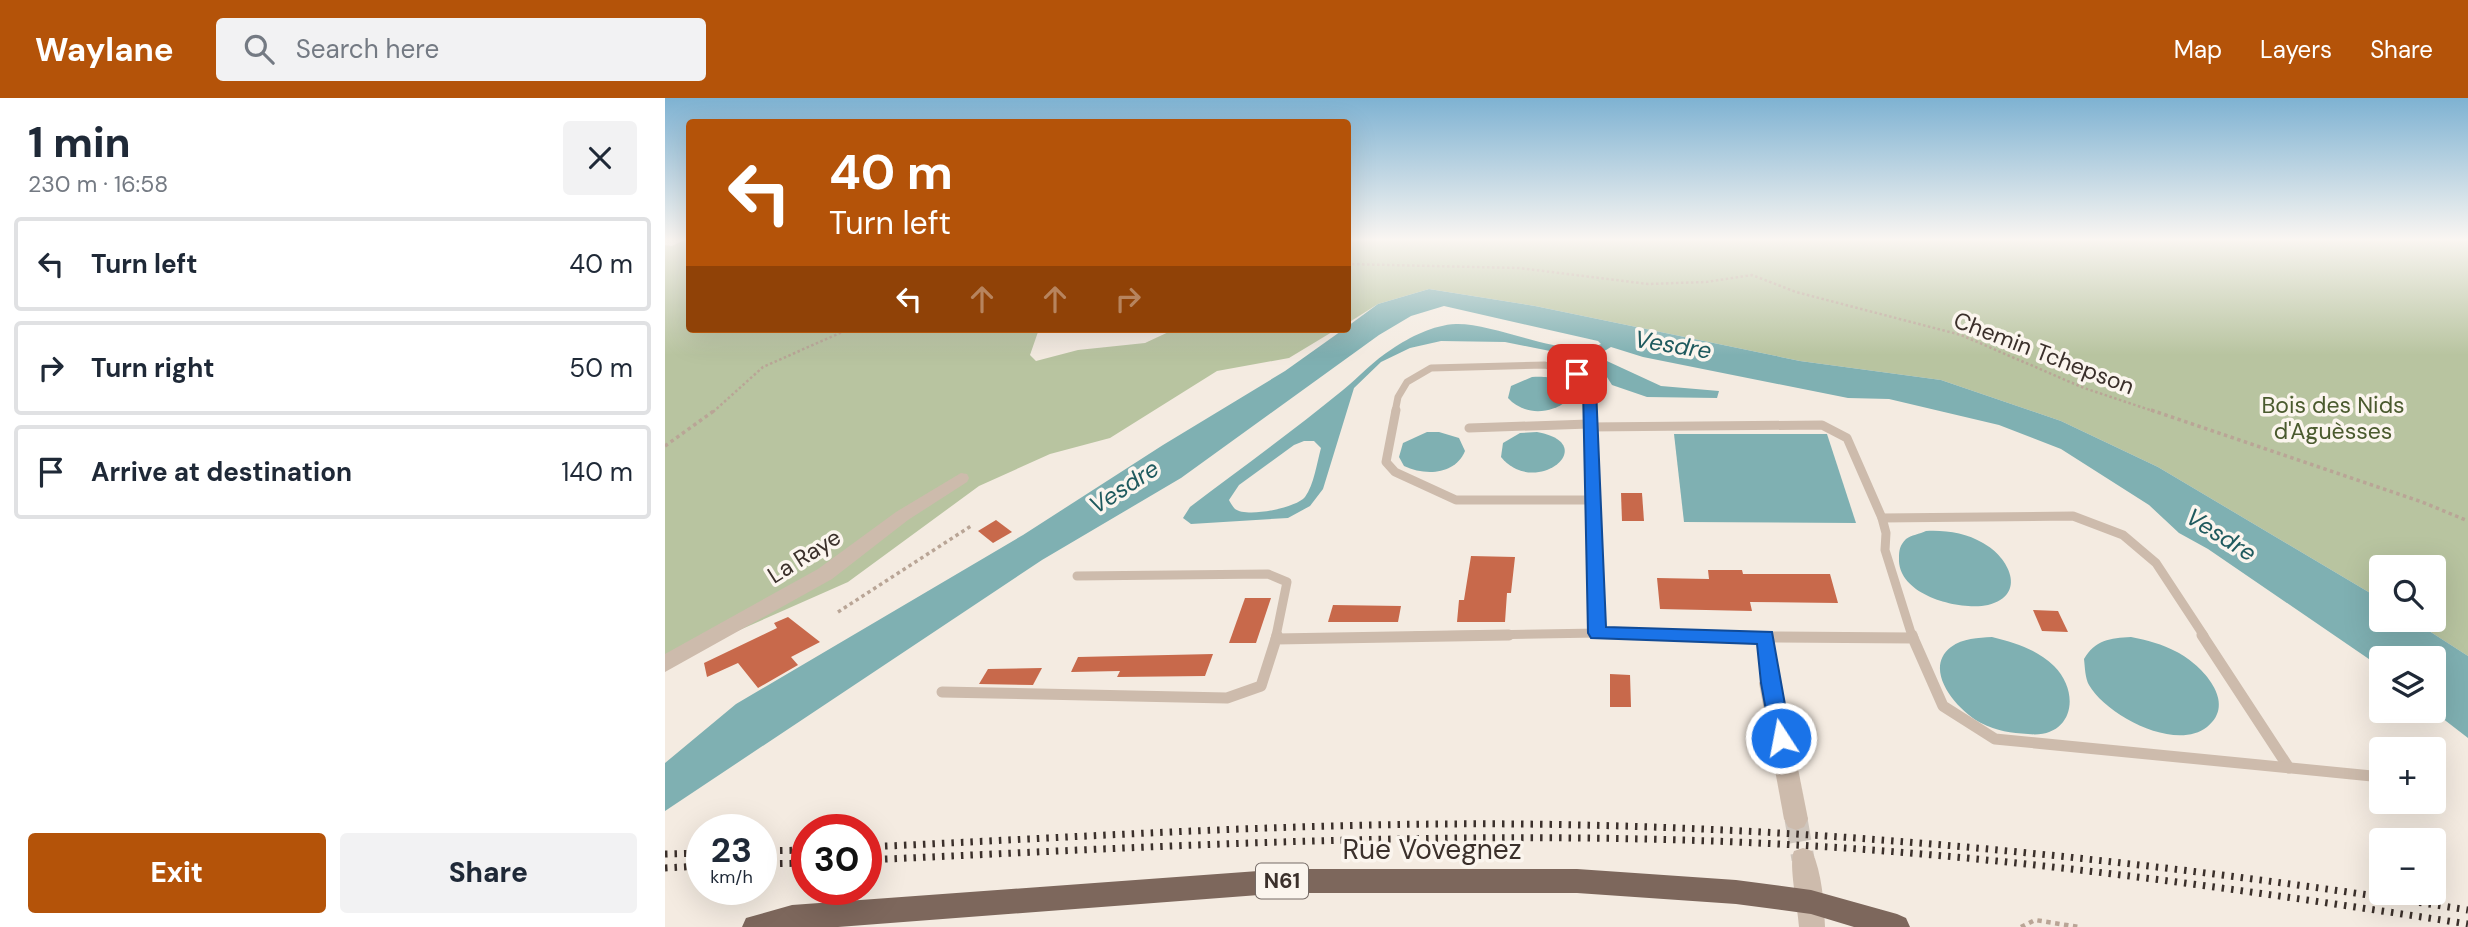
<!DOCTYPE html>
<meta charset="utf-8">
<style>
:root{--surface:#fff;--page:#f2f2f3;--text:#1f2937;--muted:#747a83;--line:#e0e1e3;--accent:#b45309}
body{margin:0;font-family:"DM Sans",sans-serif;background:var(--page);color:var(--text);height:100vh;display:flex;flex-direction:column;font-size:26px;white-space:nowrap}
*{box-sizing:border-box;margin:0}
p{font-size:23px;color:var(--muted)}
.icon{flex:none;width:38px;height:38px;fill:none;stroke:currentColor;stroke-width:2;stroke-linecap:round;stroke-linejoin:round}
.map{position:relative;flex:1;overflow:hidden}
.panel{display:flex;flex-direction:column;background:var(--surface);width:665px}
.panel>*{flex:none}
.banner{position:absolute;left:21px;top:21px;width:665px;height:214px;border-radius:7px;box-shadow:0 7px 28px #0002;background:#b45309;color:#fff;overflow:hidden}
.buttons{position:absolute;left:1704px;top:457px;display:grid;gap:14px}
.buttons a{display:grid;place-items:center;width:77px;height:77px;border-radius:7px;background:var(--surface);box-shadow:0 7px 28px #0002;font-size:35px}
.speed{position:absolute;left:21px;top:716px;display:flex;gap:14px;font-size:35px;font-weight:700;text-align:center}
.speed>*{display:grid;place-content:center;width:91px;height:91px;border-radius:50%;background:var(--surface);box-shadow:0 7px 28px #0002;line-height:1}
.speed small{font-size:18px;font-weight:400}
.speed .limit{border:10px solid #d22;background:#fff;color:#111}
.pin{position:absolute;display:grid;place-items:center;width:60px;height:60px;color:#fff;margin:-30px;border-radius:14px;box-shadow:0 4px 10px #0006}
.me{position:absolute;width:77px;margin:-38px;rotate:349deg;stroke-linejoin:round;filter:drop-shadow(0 0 5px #0008)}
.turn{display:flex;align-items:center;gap:24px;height:147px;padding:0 28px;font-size:32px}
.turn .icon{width:91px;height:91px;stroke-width:2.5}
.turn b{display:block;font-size:49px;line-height:60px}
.lanes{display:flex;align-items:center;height:66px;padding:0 28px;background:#0003;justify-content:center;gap:35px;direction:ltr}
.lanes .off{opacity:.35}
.round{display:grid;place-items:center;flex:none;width:74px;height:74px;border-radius:7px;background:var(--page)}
.head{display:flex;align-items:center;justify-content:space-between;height:119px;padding:0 28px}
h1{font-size:42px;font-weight:800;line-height:52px}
.primary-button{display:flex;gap:14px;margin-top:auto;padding:14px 28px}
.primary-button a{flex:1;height:80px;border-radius:7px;background:var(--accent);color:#fff;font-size:28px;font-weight:800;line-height:80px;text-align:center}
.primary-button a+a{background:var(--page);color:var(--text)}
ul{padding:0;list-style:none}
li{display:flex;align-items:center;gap:21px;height:94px;margin:0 14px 10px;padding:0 14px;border:4px solid var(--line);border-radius:7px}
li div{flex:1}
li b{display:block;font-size:26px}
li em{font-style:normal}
header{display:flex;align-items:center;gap:42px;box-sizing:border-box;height:98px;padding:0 35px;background:var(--accent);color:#fff}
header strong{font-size:33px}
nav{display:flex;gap:38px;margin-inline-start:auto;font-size:24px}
.search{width:490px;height:63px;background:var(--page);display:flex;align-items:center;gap:18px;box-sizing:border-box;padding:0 24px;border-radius:7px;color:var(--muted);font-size:26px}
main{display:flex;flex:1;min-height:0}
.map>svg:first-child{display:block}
.green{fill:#b8c4a0}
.water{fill:#7fb0b2;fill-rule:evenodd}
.building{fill:#c8694b}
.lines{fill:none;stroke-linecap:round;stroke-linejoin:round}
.minor-tunnel{stroke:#cfc6bd;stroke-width:23;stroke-dasharray:23 11;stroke-linecap:butt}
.path-far2{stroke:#b9a596;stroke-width:2.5;stroke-dasharray:2.5 2.5;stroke-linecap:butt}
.path-far1{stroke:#b9a596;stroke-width:3.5;stroke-dasharray:3.5 3.5;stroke-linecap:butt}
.path{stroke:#b9a596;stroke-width:4.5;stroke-dasharray:4.5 4.5;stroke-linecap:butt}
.service-far2{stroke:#cdbbac;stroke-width:7}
.service-far1{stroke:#cdbbac;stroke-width:9}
.service{stroke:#cdbbac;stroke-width:11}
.minor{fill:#cdbbac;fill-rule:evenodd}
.primary{fill:#7d675c;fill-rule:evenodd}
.rail{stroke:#3b302b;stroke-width:7;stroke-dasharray:2.5 7;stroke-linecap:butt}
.route{fill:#1a73e8;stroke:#114b97;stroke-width:2}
.labels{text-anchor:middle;stroke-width:7;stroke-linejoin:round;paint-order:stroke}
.shield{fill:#fbf5ee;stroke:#756b66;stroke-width:2}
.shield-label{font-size:21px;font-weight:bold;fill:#3b302b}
.street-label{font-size:23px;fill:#3b302b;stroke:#fbf5ee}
.park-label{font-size:23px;fill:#4a5a2e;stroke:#fbf5ee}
.water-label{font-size:24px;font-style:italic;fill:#1f5a5e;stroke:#fbf5ee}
.near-street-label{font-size:28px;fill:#3b302b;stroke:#fbf5ee}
</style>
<header>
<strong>Waylane</strong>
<div class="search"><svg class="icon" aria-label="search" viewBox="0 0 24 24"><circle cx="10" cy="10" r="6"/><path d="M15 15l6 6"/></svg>Search here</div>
<nav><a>Map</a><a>Layers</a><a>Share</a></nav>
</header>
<main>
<section class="panel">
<div class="head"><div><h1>1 min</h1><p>230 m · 16:58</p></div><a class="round"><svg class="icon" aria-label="close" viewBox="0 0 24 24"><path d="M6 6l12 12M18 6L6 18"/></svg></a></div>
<ul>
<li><svg class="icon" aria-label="left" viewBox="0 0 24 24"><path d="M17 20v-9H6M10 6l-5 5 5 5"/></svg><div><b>Turn left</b></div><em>40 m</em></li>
<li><svg class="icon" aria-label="right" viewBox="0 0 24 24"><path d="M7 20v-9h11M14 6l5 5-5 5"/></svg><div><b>Turn right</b></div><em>50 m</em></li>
<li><svg class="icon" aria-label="arrive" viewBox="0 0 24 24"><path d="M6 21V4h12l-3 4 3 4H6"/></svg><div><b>Arrive at destination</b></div><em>140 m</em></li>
</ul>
<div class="primary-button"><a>Exit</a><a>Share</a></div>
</section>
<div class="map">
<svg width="1803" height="829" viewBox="0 0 1803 829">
<rect width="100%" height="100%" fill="#f4ebe1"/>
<!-- green -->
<g class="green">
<path d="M 21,141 L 24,141 L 24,231 L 374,231 L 365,257 L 371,263 L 413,252 L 480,245 L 510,231 L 672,231 L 624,260 L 552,273 L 445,340 L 385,356 L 314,388 L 183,484 L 0,565 L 0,147 L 7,148 Z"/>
<path d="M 682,141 L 1803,141 L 1803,558 L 1747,522 L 1769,522 L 1769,469 L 1717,469 L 1717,502 L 1493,369 L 1396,323 L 1276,282 L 1135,263 L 870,208 L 764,191 L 713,206 L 683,225 Z"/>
</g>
<!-- water -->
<g class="water">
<path d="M 764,191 L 870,208 L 1135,263 L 1276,282 L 1396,323 L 1493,369 L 1717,502 L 1717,522 L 1747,522 L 1803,558 L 1803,640 L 1768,613 L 1769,560 L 1717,560 L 1717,570 L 1543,451 L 1514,435 L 1484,407 L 1396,351 L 1334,327 L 1224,301 L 1183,300 L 978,259 L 946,249 L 931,258 L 996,288 L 1054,293 L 1052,300 L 982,299 L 947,287 L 940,276 L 919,262 L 905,257 L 840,244 L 776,243 L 745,250 L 716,264 L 689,290 L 658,391 L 645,408 L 623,420 L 526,426 L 518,420 L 525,409 C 576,370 628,333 678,292 C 694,279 709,262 727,251 C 745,239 768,227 791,226 C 832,225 902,262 936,246 L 933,243 L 779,208 L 746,218 L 714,237 L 516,380 L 377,462 L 0,713 L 0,665 L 71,606 L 358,437 L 498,347 L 620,273 L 679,231 L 682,231 L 683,228 L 713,206 ZM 639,343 L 649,343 L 656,350 C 652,364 649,387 640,399 C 631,410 582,420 570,411 C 568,409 565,404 564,402 L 574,387 L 629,347 Z"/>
<path d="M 867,279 C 881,278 898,279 904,295 L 902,303 C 884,317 858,317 843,300 L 846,288 Z"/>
<path d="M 762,334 L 774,334 L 794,340 L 800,353 C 790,377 760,378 739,368 L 734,359 L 738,345 Z"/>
<path d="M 872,334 C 938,346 870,401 836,359 L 838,345 L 855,335 Z"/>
<path d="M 1009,336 L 1162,336 L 1191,425 L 1019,424 Z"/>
<path d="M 1261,433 C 1281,432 1301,435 1318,445 C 1344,459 1363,497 1323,507 C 1294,513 1232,497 1234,460 C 1234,452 1235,447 1241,441 C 1246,437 1255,436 1261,433 Z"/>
<path d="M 1327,539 C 1351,545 1371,551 1389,568 C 1417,596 1407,641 1363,636 C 1346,635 1332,633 1316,625 C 1294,614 1256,572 1286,549 C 1298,540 1313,540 1327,539 Z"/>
<path d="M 1466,539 C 1482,542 1497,546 1512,554 C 1537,567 1573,605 1542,629 C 1510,654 1441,617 1424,587 C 1420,580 1420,569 1419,561 C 1430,542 1445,540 1466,539 Z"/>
</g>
<!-- building -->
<g class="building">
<path d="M 956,395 L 977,395 L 979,423 L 957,423 Z"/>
<path d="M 331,422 L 347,434 L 328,445 L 313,433 Z"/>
<path d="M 806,458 L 850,459 L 846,495 L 842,495 L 840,524 L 792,524 L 794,502 L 799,502 Z"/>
<path d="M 1043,472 L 1077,472 L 1078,476 L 1165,476 L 1173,505 L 1085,504 L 1087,513 L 995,511 L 992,480 L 1044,481 Z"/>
<path d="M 580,500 L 606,500 L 591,545 L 564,545 Z"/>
<path d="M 668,507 L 736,508 L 733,524 L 663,524 Z"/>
<path d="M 1368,512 L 1393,513 L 1403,534 L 1377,533 Z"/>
<path d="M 123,519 L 155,544 L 126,559 L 133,567 L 93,590 L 73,565 L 42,579 L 39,565 L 112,530 L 109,525 Z"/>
<path d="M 548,556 L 540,578 L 452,579 L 455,573 L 406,574 L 413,559 Z"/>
<path d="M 377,570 L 368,587 L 314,586 L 323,571 Z"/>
<path d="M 945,576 L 965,577 L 966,609 L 945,609 Z"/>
</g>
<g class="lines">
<!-- minor-tunnel -->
<path class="minor-tunnel" d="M 1131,721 L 1138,761"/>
<!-- path-far2 -->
<g class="path-far2">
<path d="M 682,166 L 854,170 L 983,186 L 1041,184 L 1087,177 L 1131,194 L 1296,237 L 1419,290 L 1491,314"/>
<path d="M 48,314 L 98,269 L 184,231"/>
</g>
<!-- path-far1 -->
<g class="path-far1">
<path d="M 1486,312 L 1757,404 L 1803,423"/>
<path d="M 0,348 L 50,312"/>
<path d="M 173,514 L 306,428"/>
</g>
<!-- path -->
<path class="path" d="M 1356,829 L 1370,822 L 1414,829"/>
<!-- service-far2 -->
<path class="service-far2" d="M 730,314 L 733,299 L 742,284 L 766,270 L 880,267 L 911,277 L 924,290 L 924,314"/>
<!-- service-far1 -->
<g class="service-far1">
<path d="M 731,312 L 721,364 L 730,374 L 791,402 L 927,402"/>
<path d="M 924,312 L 924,329"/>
<path d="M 804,330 L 924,326"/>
<path d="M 1217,420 L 1408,418 L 1458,437 L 1491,465 L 1539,538"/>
<path d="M 412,478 L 603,476 L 622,484 L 611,538"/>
<path d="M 750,538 L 933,535"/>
<path d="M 1076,538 L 933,535 L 924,329 L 1157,327 L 1182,340 L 1217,420 L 1221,435 L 1220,452 L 1247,538"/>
</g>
<!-- service -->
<g class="service">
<path d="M 1003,537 L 1101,539"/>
<path d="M 1247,537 L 1248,540"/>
<path d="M 1537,537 L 1624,670"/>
<path d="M 611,541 L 612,537"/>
<path d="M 1105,585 L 1101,539 L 1248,540 L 1278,608 L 1330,641 L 1717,679"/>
<path d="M 277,594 L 562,600 L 596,588 L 611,541 L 844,537"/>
</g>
<!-- minor -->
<g class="minor">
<path d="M 296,375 L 302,376 L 304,380 L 302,384 L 243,422 L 167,481 L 0,574 L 0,556 L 153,471 L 231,414 Z"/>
<path d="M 1105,577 L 1112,579 L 1116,585 L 1143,721 L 1139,729 L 1131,732 L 1123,729 L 1119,721 L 1094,585 L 1098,579 Z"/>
<path d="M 1138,750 L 1147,753 C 1157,776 1159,804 1160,829 L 1134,829 C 1133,810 1123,766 1129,753 Z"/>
</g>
<!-- primary -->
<path class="primary" d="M 620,771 L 912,771 L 1071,782 L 1146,792 L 1232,816 L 1241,820 L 1245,829 L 1189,829 L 1146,816 L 1071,806 L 912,795 L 620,795 L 173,829 L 77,829 L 81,820 L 127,807 Z"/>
<!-- rail -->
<g class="rail">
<path d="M 201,749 C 419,739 637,724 855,726 C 1173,729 1489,763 1803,812"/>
<path d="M 96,753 L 142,752"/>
<path d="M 0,756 L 37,755"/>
<path d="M 201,762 C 505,748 809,730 1113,746 C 1345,758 1574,791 1803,826"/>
<path d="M 96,766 L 142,765"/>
<path d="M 0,770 L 37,768"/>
</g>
</g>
<!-- sky -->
<linearGradient id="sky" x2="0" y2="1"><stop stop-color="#7eb2d2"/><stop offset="0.55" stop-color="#faf6f2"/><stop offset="1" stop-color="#faf6f2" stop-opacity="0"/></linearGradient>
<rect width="1803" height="257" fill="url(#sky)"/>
<!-- route -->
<path class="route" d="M 912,272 L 916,274 L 931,290 L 941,529 L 1107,534 L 1126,640 L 1123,646 L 1116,648 L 1109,646 L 1106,640 L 1096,585 L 1092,546 L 926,540 L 923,535 L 918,290 L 905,276 Z"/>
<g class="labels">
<!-- shield labels -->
<rect class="shield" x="591" y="765.5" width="52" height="35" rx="5"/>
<g class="shield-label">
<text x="617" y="790">N61</text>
</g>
<!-- street labels -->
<g class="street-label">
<text transform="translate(1379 255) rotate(21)" y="8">Chemin Tchepson</text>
<text transform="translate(139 458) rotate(-32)" y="8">La Raye</text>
</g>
<!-- park labels -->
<g class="park-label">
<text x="1668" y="315">Bois des Nids<tspan x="1668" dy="26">d'Aguèsses</tspan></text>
</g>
<!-- water labels -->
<g class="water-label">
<text transform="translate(1008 247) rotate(9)" y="8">Vesdre</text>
<text transform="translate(459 389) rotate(-33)" y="8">Vesdre</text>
<text transform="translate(1556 437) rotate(32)" y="8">Vesdre</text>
</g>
<!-- near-street labels -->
<g class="near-street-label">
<text x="767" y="761">Rue Vovegnez</text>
</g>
</g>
</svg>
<div class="buttons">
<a><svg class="icon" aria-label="search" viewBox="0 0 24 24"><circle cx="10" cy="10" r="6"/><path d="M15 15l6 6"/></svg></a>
<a><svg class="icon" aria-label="layers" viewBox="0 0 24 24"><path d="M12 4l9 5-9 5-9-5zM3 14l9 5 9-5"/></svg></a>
<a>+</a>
<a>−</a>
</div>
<div class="speed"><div>23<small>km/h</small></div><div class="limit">30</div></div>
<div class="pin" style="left:912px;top:276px;background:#d93025"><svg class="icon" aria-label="arrive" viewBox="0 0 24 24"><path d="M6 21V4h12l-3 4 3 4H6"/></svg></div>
<svg class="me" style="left:1116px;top:640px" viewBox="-20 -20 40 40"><circle r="17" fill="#1a73e8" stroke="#fff" stroke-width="3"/><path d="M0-11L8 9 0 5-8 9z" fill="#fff"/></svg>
<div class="banner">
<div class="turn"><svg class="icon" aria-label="left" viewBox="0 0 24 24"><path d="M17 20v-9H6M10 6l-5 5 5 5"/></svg><div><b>40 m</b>Turn left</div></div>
<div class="lanes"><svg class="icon" aria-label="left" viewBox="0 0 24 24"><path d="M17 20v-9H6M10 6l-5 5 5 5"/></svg><svg class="icon off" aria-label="ahead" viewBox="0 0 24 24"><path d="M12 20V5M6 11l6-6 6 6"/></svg><svg class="icon off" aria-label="ahead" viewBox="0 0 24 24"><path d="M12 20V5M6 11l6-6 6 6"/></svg><svg class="icon off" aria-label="right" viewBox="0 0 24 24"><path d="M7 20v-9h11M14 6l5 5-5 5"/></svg></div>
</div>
</div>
</main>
